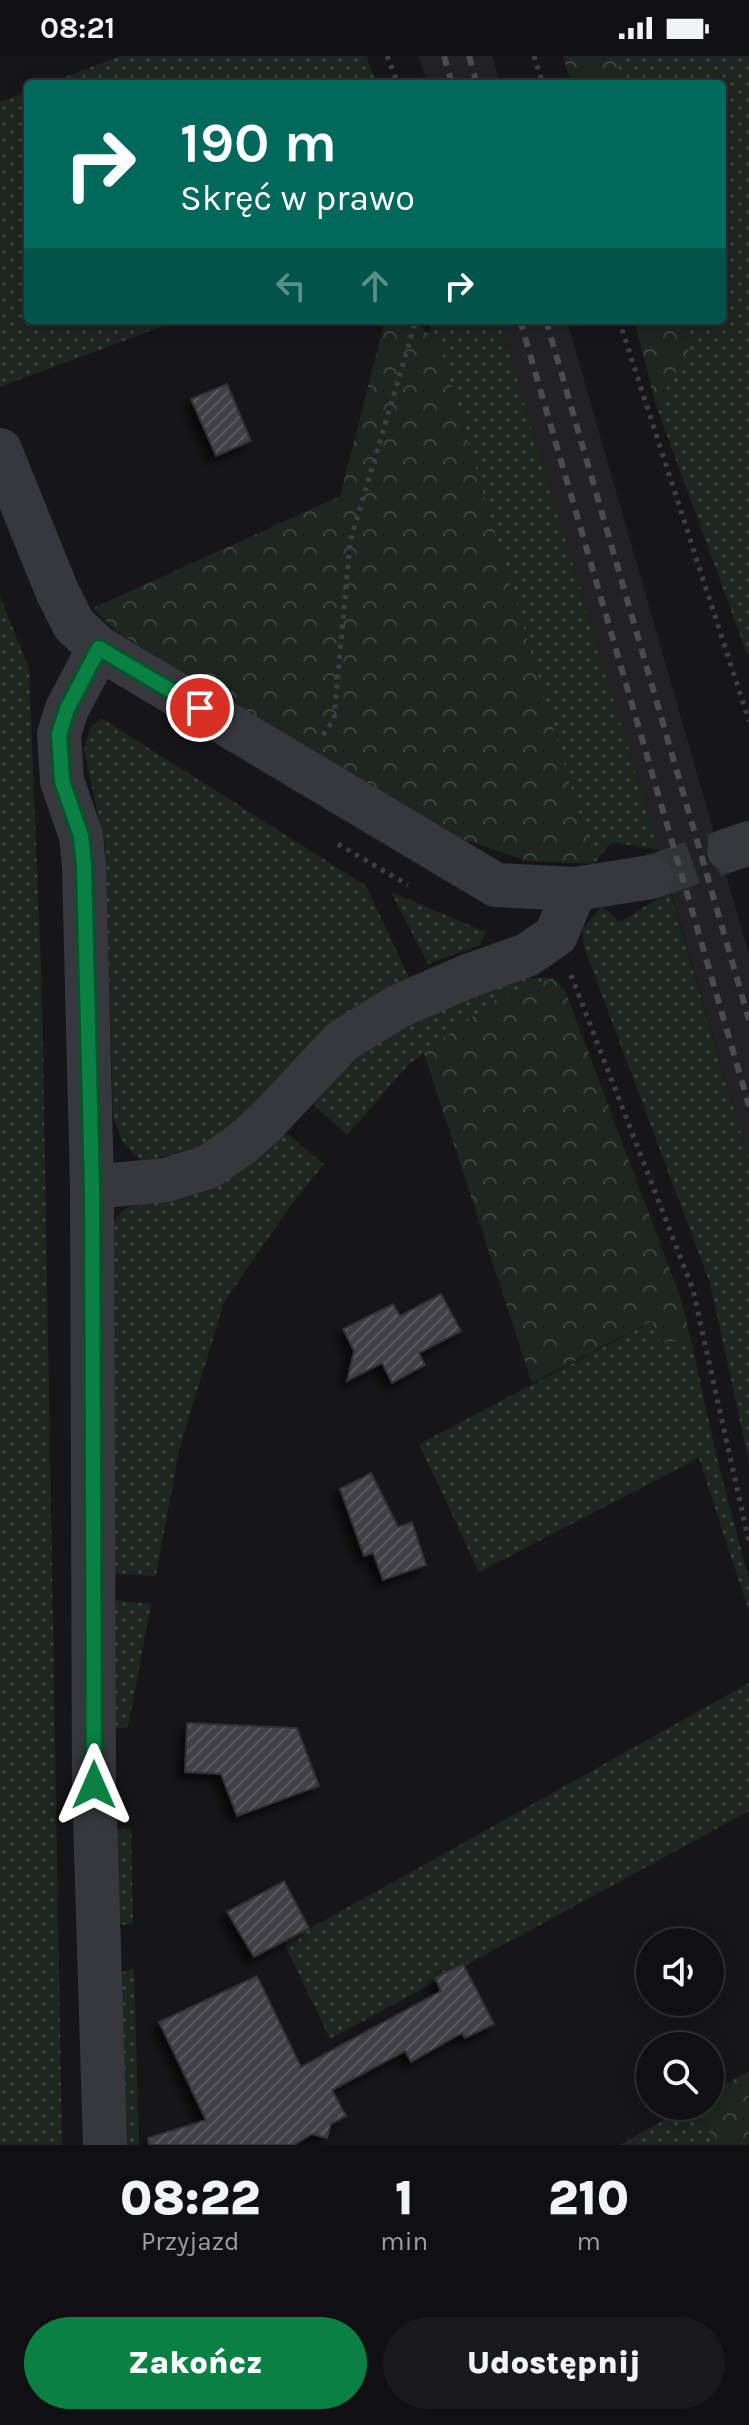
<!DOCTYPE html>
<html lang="pl">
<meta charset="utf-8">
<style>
:root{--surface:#101012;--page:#19191b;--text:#f1f3f6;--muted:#9c9d9f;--line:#303032;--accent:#0b8043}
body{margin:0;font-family:Karla,sans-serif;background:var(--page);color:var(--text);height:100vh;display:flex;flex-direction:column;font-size:30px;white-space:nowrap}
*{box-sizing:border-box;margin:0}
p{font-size:26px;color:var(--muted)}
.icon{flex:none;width:44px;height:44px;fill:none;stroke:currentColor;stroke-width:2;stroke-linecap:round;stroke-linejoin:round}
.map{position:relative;height:2089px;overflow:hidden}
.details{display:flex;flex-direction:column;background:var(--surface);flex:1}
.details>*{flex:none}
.hud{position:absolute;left:24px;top:24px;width:702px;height:244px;border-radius:8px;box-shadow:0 4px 20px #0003,0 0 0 2px var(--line);background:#00695c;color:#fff;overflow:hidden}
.buttons{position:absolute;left:636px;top:1872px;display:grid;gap:16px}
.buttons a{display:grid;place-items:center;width:88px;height:88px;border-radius:50%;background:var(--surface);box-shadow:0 4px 20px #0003,0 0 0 2px var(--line);font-size:40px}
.pin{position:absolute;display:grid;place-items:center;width:68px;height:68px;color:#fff;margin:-34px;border:4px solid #fff;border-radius:50%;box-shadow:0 2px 8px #0007}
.me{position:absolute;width:88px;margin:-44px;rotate:0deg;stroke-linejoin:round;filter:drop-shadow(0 0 6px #0008)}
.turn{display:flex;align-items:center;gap:28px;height:168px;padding:0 24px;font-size:36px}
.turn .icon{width:104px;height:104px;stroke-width:2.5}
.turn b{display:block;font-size:56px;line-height:68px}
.lanes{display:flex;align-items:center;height:76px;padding:0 24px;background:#0003;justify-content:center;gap:40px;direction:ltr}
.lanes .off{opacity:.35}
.eta{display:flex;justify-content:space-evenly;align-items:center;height:136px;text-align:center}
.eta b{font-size:48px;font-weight:800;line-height:56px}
.button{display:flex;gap:16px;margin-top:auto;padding:16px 24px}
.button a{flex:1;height:92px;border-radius:48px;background:var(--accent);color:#fff;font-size:32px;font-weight:800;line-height:92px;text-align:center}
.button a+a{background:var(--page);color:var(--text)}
.status{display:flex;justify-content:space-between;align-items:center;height:56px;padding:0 40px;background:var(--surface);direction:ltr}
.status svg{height:22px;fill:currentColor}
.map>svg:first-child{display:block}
.built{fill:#222225}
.grass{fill:url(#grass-dots)}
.forest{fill:url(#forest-crowns)}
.building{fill:url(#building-hatch);stroke:#303034;stroke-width:2;filter:url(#shadow)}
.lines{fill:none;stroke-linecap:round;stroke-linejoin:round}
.minor-tunnel{stroke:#333438;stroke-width:44;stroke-dasharray:44 22;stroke-linecap:butt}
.path{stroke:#3d3f44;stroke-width:5;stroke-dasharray:4 6;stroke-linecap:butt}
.minor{stroke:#37383d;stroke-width:44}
.rail{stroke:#4a4c52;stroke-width:6;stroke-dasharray:10 8;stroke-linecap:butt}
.route-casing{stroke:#07532c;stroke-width:20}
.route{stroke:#0b8043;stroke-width:14}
</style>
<div class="status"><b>08:21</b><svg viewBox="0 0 49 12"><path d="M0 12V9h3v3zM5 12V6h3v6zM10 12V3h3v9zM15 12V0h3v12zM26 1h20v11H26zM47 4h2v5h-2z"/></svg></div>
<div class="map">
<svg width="749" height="2089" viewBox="0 0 749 2089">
<defs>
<pattern id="grass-dots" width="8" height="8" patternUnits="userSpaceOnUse" patternTransform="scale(2)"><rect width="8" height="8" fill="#1e261f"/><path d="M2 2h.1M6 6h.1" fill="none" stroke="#3c433d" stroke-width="1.8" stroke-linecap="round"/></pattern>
<pattern id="forest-crowns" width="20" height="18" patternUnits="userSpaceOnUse" patternTransform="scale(2)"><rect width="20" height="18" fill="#1e261f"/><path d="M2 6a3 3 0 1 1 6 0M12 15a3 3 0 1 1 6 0" fill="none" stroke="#3c433d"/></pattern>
<pattern id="building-hatch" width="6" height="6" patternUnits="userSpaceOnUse" patternTransform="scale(2)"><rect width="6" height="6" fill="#404145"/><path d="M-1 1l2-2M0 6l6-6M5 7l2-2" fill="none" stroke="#595a5e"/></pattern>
<filter id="shadow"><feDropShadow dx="-7" dy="7" stdDeviation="4" flood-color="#0009"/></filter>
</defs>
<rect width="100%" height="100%" fill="#161618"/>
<!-- built -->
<g class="built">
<path d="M 419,0 L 492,0 L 500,28 L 427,28 Z"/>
<path d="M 499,264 L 567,264 L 749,899 L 749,1106 L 659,794 Z"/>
</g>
<!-- grass -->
<g class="grass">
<path d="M 120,0 L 366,0 L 377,28 L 47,28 Z"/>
<path d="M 616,0 L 749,0 L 749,597 L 747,598 L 656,349 L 690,292 L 683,264 L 722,264 L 722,28 L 620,28 Z"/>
<path d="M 28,35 L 28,264 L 179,264 L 0,331 L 0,46 Z"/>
<path d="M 432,264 L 499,264 L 659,794 L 611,786 L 594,808 L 438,286 L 429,278 Z"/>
<path d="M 0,541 L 29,612 L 42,937 L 62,2089 L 0,2089 Z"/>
<path d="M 101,662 L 366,830 L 410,923 L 229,1075 C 200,1092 174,1101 140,1104 L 122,1085 L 113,1061 L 105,790 L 84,694 L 90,672 Z"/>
<path d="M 670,835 L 749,1106 L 749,1406 L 710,1227 L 584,891 L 582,873 L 602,850 L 620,866 Z"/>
<path d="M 391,836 L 486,876 L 480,889 L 428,908 Z"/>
<path d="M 511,922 L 553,922 L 497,943 L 408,1009 L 347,1079 L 316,1051 L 311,1042 L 360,997 L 404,968 Z"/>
<path d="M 278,1078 L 289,1079 L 324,1108 L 294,1145 L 224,1246 L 179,1394 L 156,1520 L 115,1518 L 112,1168 L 119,1158 L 128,1151 L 171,1143 Z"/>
<path d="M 653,1265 L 661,1287 L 691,1284 L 719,1411 L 749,1523 L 749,1556 L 699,1402 L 479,1516 L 419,1388 Z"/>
<path d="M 114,1544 L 151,1548 L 128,1671 L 112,1673 Z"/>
<path d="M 749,1627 L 749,1755 L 330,1983 L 284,1887 Z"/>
<path d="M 118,1773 L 131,1773 L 133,1868 L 125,1869 L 116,1866 L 113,1776 Z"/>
<path d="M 134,1912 L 139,2089 L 125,2089 L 121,1917 Z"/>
<path d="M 688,2050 L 696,2050 L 716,2089 L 620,2089 Z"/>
</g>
<!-- forest -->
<g class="forest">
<path d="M 563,0 L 616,0 L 620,28 L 571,28 Z"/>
<path d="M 385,264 L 414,264 L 438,286 L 594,808 L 528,805 L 439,775 L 114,574 L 93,552 L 340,440 Z"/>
<path d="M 634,264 L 683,264 L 690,292 L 656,349 Z"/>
<path d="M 553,922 L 565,934 L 681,1243 L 691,1284 L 660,1287 L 652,1265 L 532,1327 L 424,997 L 497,943 Z"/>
<path d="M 749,2015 L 749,2089 L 716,2089 L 696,2050 L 710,2050 L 710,2037 Z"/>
</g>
<!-- building -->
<g class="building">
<path d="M 227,328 L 251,385 L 216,400 L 191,343 Z"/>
<path d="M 441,1238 L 461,1275 L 419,1297 L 425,1309 L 392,1327 L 382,1307 L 347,1325 L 354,1295 L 343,1273 L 393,1248 L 400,1260 Z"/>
<path d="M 371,1417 L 398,1471 L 412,1466 L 426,1509 L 383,1524 L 373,1497 L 364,1500 L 340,1433 Z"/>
<path d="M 187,1667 L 297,1672 L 319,1730 L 237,1760 L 221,1718 L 185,1716 Z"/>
<path d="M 284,1825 L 309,1872 L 254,1901 L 227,1856 Z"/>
<path d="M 463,1908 L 494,1968 L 465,1982 L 462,1977 L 411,2006 L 405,1995 L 332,2034 L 346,2060 L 331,2068 L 327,2082 L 312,2078 L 294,2089 L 149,2089 L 148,2082 L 206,2064 L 159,1966 L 257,1920 L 301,2011 L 441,1935 L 435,1922 Z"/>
</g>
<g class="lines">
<!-- minor-tunnel -->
<path class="minor-tunnel" d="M 651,821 L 729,794"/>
<!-- path -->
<g class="path">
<path d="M 387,0 L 398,28"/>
<path d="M 534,0 L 543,28"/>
<path d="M 619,264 L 749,665"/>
<path d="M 323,679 L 334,663 L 350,486 L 416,264"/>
<path d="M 338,788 L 408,829"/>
<path d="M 571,919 L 693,1234 L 749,1486"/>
</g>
<!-- minor -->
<g class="minor">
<path d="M 0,394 L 57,535 L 74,569 L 99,592 L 496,829 L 575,833"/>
<path d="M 99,592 L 67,653 L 59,678 L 62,725 L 81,780 L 84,810 L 92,1131 L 94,1729 L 105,2089"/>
<path d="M 729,794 L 749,787"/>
<path d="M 92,1131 L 166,1124 L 208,1111 L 240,1089 L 266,1066 L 342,985 L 399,950 L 468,920 L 527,899 L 556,879 L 575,833 L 651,821"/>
</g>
<!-- rail -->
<g class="rail">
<path d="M 444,0 L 452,28"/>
<path d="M 469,0 L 477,28"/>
<path d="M 520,264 L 749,1050"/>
<path d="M 546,264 L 749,964"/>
</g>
</g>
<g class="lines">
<defs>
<path id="route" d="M 94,1729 L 92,1131 L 84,810 L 81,780 L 62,725 L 59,678 L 67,653 L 99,592 L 200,652"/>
</defs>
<!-- route casing -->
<use href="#route" class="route-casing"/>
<!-- route -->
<use href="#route" class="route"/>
</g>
</svg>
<div class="buttons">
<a><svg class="icon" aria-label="sound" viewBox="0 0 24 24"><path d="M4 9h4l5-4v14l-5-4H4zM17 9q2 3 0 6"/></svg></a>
<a><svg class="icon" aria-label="search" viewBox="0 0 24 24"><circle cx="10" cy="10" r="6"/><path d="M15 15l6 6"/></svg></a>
</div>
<div class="pin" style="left:200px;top:652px;background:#d93025"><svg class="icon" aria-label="arrive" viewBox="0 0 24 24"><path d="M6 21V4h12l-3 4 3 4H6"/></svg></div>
<svg class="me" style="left:94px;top:1729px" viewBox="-20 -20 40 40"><path d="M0-17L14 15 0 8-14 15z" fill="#0b8043" stroke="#fff" stroke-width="4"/></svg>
<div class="hud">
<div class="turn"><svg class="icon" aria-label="right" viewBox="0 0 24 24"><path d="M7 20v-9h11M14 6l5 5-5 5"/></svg><div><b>190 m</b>Skręć w prawo</div></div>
<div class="lanes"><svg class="icon off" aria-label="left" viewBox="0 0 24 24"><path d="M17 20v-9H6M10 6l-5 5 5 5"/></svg><svg class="icon off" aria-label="ahead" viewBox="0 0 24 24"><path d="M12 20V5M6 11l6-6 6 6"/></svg><svg class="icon" aria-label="right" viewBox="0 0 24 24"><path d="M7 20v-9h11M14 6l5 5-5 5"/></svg></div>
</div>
</div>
<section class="details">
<div class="eta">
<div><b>08:22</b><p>Przyjazd</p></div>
<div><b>1</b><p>min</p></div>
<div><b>210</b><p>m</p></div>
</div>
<div class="button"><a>Zakończ</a><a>Udostępnij</a></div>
</section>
